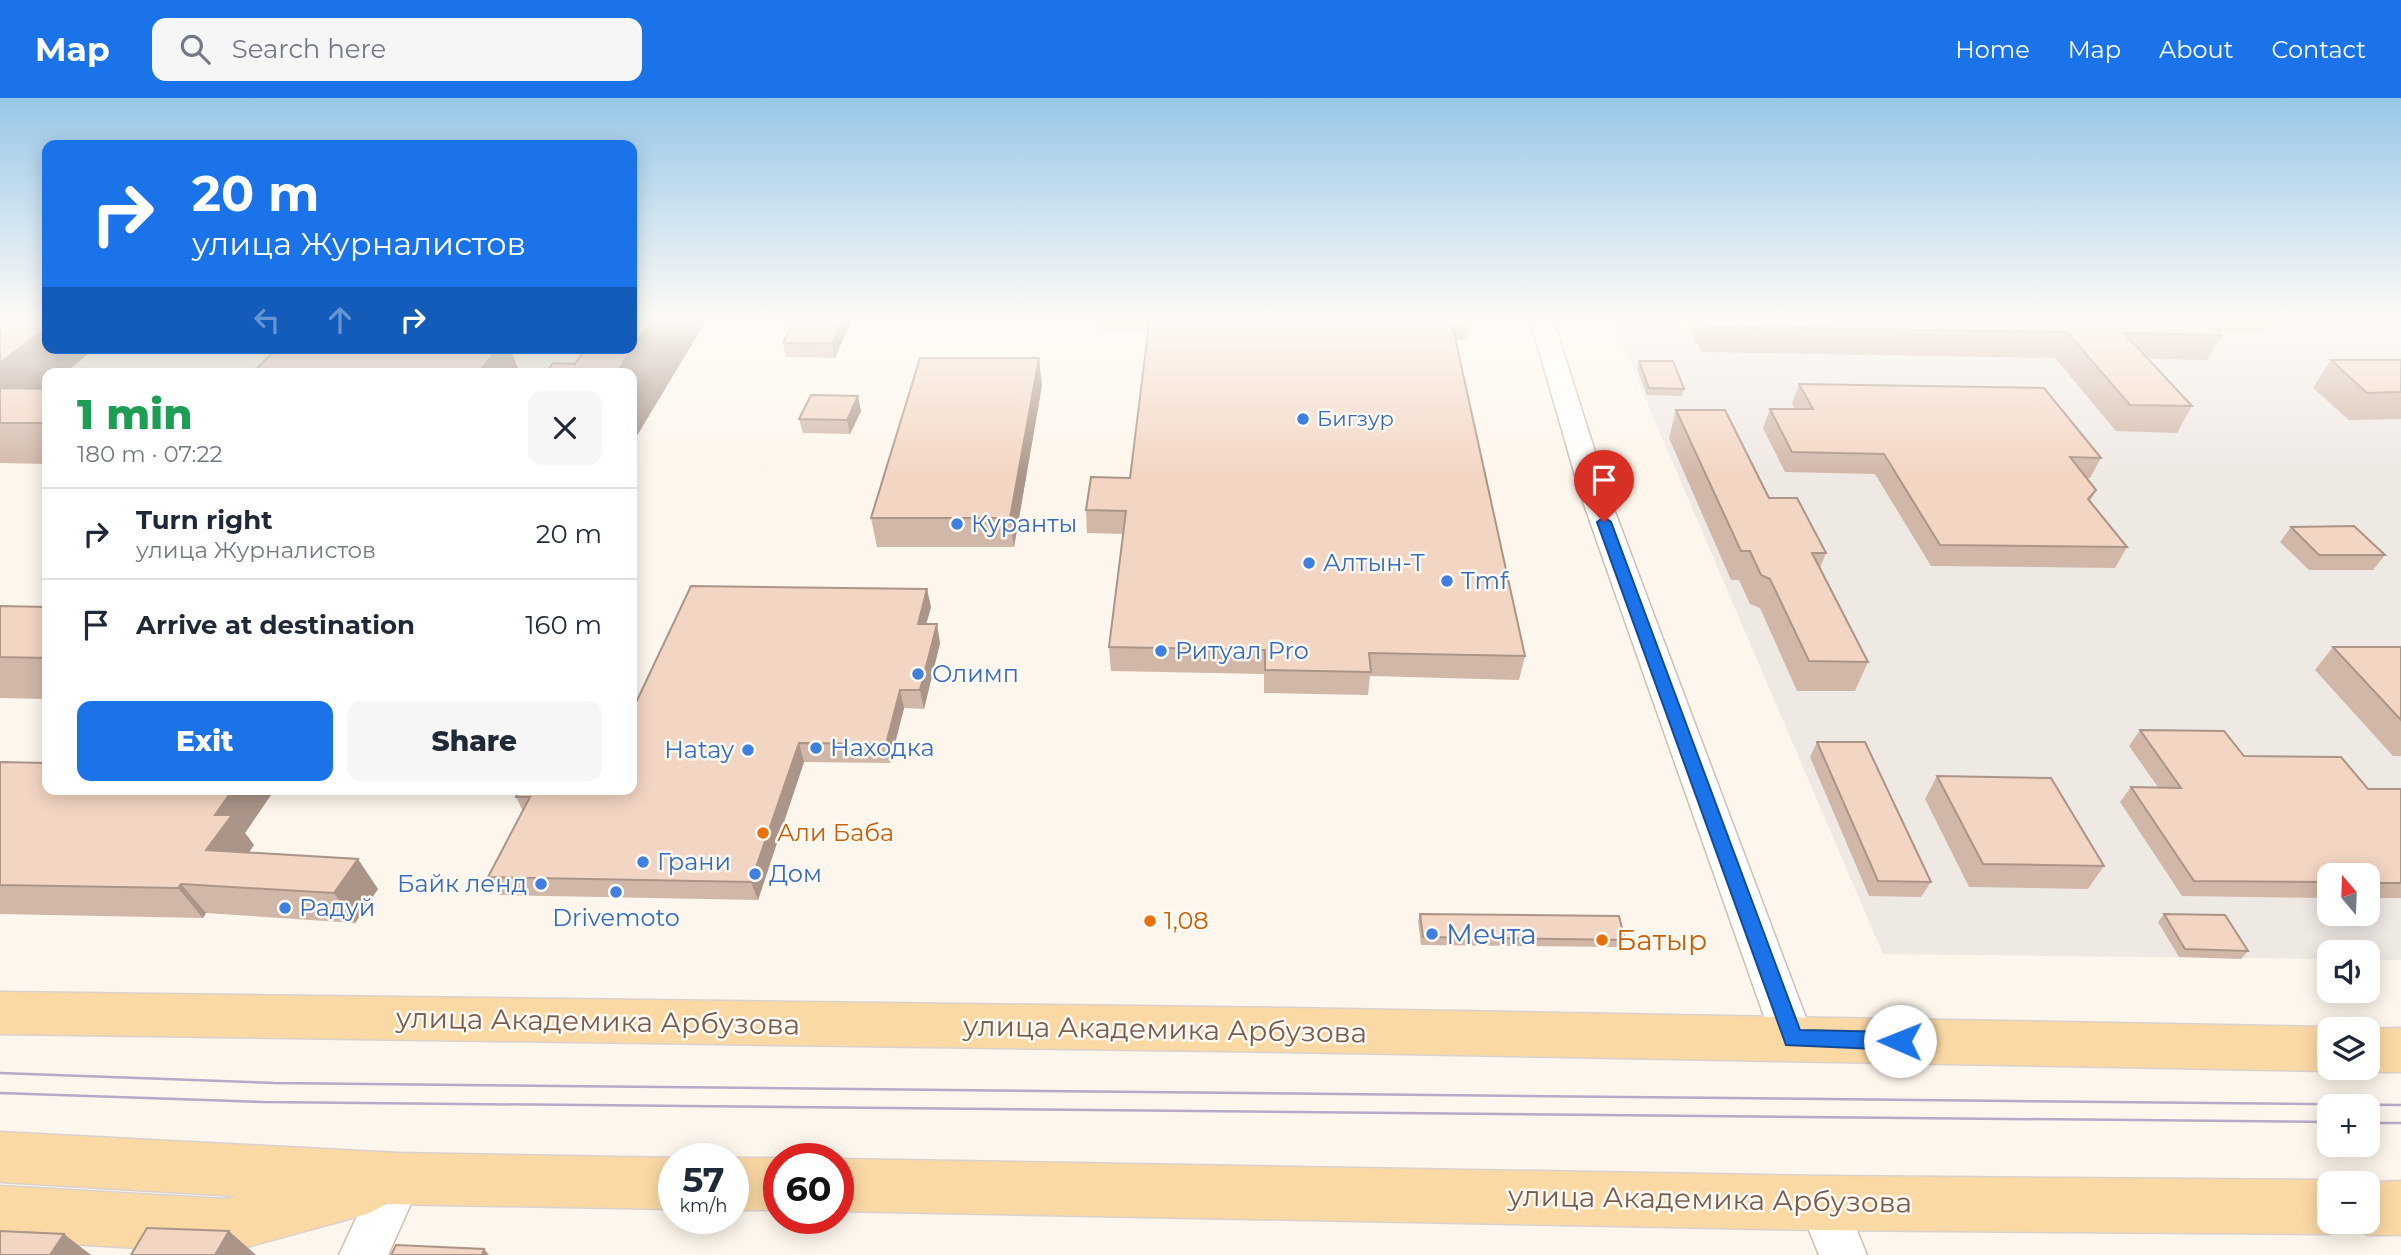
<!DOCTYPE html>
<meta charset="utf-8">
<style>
:root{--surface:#fff;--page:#f6f6f7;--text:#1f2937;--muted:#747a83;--line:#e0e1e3;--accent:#1a73e8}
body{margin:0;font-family:Montserrat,sans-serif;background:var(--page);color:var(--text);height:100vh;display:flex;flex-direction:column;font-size:26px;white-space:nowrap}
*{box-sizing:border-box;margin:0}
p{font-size:23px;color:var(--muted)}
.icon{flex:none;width:38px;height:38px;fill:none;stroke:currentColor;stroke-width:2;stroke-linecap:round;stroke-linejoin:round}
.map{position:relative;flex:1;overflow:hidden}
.panel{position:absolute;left:42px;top:270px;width:595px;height:427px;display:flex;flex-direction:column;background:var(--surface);border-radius:14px;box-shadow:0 4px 18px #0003}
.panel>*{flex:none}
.banner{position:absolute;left:42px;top:42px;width:595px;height:214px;border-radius:14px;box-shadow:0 4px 18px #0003;background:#1a73e8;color:#fff;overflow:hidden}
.needle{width:46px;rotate:341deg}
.buttons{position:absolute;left:2317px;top:765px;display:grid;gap:14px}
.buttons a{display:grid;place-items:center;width:63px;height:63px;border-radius:14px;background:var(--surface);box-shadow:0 4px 18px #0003;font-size:35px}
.speed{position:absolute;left:658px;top:1045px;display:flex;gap:14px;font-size:35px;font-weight:700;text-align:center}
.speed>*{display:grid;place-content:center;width:91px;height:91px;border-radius:50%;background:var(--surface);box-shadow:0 4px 18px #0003;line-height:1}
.speed small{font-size:18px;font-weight:400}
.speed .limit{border:10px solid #d22;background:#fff;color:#111}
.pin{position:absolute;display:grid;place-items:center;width:60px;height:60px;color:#fff;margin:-72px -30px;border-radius:50% 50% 50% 0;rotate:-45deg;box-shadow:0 0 7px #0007}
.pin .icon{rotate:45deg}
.me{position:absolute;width:77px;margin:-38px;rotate:271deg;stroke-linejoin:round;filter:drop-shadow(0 0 5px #0008)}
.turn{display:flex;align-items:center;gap:24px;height:147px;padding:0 35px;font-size:32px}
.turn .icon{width:91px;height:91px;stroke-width:2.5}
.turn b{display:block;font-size:49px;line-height:60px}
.lanes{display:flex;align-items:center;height:66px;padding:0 35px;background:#0003;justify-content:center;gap:35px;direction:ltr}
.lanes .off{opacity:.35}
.round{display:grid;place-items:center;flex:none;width:74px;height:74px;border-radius:14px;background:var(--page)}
.summary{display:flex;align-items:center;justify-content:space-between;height:119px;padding:0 35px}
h1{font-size:42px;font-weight:800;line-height:52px;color:#1e9e55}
.primary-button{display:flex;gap:14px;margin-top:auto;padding:14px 35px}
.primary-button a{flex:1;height:80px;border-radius:14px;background:var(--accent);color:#fff;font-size:28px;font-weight:800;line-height:80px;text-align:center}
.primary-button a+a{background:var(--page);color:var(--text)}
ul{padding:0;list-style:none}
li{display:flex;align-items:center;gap:21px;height:91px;padding:0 35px;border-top:2px solid var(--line)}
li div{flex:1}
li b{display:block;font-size:26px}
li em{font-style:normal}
header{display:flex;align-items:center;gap:42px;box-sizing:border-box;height:98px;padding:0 35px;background:var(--accent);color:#fff}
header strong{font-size:33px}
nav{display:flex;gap:38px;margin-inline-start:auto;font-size:24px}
.search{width:490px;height:63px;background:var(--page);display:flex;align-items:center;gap:18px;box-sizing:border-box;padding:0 24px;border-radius:14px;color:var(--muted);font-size:26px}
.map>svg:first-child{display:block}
.industrial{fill:#efe9e4;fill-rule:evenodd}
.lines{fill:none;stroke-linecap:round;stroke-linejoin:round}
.tertiary-casing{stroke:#d1beb0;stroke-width:3}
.primary-casing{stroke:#dad1cd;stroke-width:3}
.tertiary{fill:#fff;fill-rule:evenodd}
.primary{fill:#fbd9a5;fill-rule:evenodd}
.tram{stroke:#b9a8c9;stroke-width:2.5}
.wall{fill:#d1b7a8}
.shaded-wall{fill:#aa9588}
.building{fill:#f3d5c3;stroke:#aa9588;stroke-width:2}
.route{fill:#1a73e8;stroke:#114b97;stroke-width:2}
.shop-dot{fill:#3f7fe0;stroke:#fffaf3;stroke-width:2.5}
.food-dot{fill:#e8710a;stroke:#fffaf3;stroke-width:2.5}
.labels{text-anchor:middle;stroke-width:5;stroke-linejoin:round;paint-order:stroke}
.far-shop-label{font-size:21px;fill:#366cbe;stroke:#fffaf3;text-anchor:start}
.shop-label{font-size:24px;fill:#366cbe;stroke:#fffaf3;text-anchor:start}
.food-label{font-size:24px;fill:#c56008;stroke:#fffaf3;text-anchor:start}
.near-shop-label{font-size:28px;fill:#366cbe;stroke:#fffaf3;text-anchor:start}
.near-food-label{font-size:28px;fill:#c56008;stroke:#fffaf3;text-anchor:start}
.near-street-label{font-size:28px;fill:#7a5c4d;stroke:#fffaf3}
</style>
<header>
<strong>Map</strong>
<div class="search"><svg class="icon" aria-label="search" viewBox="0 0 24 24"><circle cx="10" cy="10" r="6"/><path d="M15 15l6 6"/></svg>Search here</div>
<nav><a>Home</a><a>Map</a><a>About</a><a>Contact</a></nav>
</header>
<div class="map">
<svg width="2401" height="1157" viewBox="0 0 2401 1157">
<rect width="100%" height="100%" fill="#fdf6ec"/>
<!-- industrial -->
<path class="industrial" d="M 1610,218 L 2401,218 L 2401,862 L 2368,862 L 2368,854 L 2329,854 L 2329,861 L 1883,856 ZM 2329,777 L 2368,777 L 2368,816 L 2329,816 Z"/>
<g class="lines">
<defs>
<g id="tertiary">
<path d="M 1529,218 L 1552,218 L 1609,398 L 1814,941 L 1808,954 L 1793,960 L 1778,954 L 1772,941 L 1581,398 Z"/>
<path d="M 399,1059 L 416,1065 L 422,1081 L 388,1157 L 339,1157 L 382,1065 Z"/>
<path d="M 1822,1082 L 1839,1089 L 1867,1157 L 1819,1157 L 1798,1105 L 1805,1089 Z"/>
</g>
<g id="primary">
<path d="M 0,218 L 22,218 L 10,229 L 0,231 Z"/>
<path d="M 0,894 L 1288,910 L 2329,929 L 2335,931 L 2329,931 L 2329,970 L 2339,970 L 2329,973 L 1288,954 L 0,936 Z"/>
<path d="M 2401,930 L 2401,974 L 2368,974 L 2355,970 L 2368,970 L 2368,931 L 2365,931 Z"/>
<path d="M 0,1034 L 399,1055 L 678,1060 L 674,1060 L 674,1111 L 387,1106 L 367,1116 L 225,1155 L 0,1142 L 0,1088 L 225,1101 L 237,1098 L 0,1084 Z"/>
<path d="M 732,1060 L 780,1060 L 779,1112 L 733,1112 Z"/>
<path d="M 838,1061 L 1822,1078 L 2329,1082 L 2336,1085 L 2329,1085 L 2329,1124 L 2368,1124 L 2368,1085 L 2364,1085 L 2401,1083 L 2401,1137 L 2368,1137 L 2348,1128 L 2329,1136 L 1822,1132 L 838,1113 Z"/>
</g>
</defs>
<!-- tertiary casing -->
<use href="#tertiary" class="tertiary-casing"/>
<!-- primary casing -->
<use href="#primary" class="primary-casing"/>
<!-- tertiary -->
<use href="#tertiary" class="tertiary"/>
<!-- primary -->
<use href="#primary" class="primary"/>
<!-- tram -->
<g class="tram">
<path d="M 0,975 L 275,985 L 2401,1007"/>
<path d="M 0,995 L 264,1004 L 2329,1024"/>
<path d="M 2368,1025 L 2401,1025"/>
</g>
</g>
<!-- wall -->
<g class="wall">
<path d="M 853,218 L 835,260 L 786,259 L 783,245 Z"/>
<path d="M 1101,218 L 1469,218 L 1470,222 L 1467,242 L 1456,242 L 1525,558 L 1519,582 L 1370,578 L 1368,597 L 1315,596 L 1264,595 L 1264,576 L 1111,573 L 1109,549 L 1123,436 L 1087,435 L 1086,412 L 1130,380 L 1148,232 L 1102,232 Z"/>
<path d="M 1683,218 L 2272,218 L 2262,234 L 2218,233 L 2222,237 L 2207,262 L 2149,261 L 2192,308 L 2177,335 L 2116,333 L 2055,260 L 1701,254 Z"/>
<path d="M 0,227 L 95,250 L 65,275 L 47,275 L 47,289 L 45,291 L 47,291 L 47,366 L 0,365 Z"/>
<path d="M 2331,262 L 2401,262 L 2401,321 L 2349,322 L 2313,290 Z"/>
<path d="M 1639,263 L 1684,291 L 1682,298 L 1647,297 L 1637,270 Z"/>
<path d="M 1799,286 L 2101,360 L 2090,380 L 2086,380 L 2096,392 L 2090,403 L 2127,449 L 2115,470 L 1931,468 L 1875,376 L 1785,374 L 1763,330 L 1770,311 L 1795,311 L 1792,305 Z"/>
<path d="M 1042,287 L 1014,449 L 877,449 L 871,420 Z"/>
<path d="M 1676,312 L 1826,455 L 1820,470 L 1868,564 L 1855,593 L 1797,593 L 1760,510 L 1750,506 L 1739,482 L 1731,482 L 1669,340 Z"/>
<path d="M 861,313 L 850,336 L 803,335 L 799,321 Z"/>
<path d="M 2291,429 L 2385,457 L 2373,472 L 2309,472 L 2280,444 Z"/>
<path d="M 0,508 L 47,509 L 47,601 L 0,600 Z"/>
<path d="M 931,509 L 926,526 L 940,545 L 924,611 L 904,610 L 890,665 L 804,664 L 758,802 L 499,797 L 488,779 L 523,713 L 516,699 L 632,691 Z"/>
<path d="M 2333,549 L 2401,549 L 2401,658 L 2393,658 L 2315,572 Z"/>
<path d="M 2140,632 L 2244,658 L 2368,691 L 2401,691 L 2401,800 L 2368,800 L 2368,777 L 2329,777 L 2329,800 L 2182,798 L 2120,704 L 2131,689 L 2158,689 L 2129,648 Z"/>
<path d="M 1817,644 L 1931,784 L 1921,799 L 1869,798 L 1810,659 Z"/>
<path d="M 0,664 L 47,691 L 275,691 L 245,735 L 254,747 L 248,755 L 378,791 L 355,825 L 206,815 L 203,820 L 0,816 Z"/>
<path d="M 1937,678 L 2104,768 L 2088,791 L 1969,789 L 1925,701 Z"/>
<path d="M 1420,816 L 1625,842 L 1622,849 L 1421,847 L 1418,823 Z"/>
<path d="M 2164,816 L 2248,853 L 2241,861 L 2179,859 L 2158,824 Z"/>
</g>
<!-- shaded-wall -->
<g class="shaded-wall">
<path d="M 654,218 L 709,218 L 632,346 L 632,275 L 616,275 Z"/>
<path d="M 844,218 L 853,218 L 835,260 L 832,246 Z"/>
<path d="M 47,229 L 47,250 L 95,250 L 65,275 L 47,275 L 47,289 L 2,325 L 0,325 L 0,265 Z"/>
<path d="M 498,250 L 510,250 L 520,275 L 478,275 Z"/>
<path d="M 1039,260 L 1042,287 L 1014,449 L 1010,420 Z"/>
<path d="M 858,298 L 861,313 L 850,336 L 847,322 Z"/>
<path d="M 927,491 L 931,509 L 921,544 L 918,526 Z"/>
<path d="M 937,526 L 940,545 L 924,611 L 920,592 Z"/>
<path d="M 900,592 L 904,610 L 890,665 L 886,646 Z"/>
<path d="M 799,645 L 804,664 L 758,802 L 751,784 Z"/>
<path d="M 233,691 L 275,691 L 245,735 L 254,747 L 230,782 L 206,752 L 215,717 Z"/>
<path d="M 358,761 L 378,791 L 355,825 L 334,795 Z"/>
<path d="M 181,786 L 206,815 L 203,820 L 178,790 Z"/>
<path d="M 229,1133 L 256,1157 L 215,1157 Z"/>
<path d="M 64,1136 L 91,1157 L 50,1157 Z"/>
<path d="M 484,1151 L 489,1157 L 482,1157 Z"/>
</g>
<!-- building -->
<g class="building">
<path d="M 13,218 L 47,218 L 47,229 L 0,265 L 0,227 Z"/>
<path d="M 632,218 L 654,218 L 616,275 L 546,275 L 553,265 L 575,266 L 586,250 L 632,250 Z"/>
<path d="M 796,218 L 844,218 L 832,246 L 783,245 Z"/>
<path d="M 1150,218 L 1469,218 L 1470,222 L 1451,221 L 1525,558 L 1369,555 L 1371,574 L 1317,573 L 1265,572 L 1265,552 L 1109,549 L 1126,413 L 1086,412 L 1091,379 L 1130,380 Z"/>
<path d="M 1703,218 L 2202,218 L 2222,237 L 2124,235 L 2192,308 L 2130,307 L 2067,234 L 1708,229 Z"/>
<path d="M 278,250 L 498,250 L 478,275 L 252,275 Z"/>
<path d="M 920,260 L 1039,260 L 1010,420 L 871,420 Z"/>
<path d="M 2331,262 L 2401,262 L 2401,294 L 2367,295 Z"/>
<path d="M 1639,263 L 1673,263 L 1684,291 L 1649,290 Z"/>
<path d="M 1799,286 L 2044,290 L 2101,360 L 2070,359 L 2096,392 L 2088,401 L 2127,449 L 1940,447 L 1884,356 L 1792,354 L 1770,311 L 1813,311 Z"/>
<path d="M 0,290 L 47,291 L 47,325 L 0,325 Z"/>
<path d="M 811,297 L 858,298 L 847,322 L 799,321 Z"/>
<path d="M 1676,312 L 1725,312 L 1769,400 L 1797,400 L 1826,455 L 1812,455 L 1868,564 L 1809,563 L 1770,481 L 1761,477 L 1750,453 L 1741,453 Z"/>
<path d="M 2354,428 L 2385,457 L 2319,457 L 2291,429 Z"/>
<path d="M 691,488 L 927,491 L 918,526 L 937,526 L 920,592 L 900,592 L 886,646 L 799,645 L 751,784 L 488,779 L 530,699 L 516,699 L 520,691 L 632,691 L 632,613 Z"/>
<path d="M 0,508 L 47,509 L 47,560 L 0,559 Z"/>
<path d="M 2333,549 L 2401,549 L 2401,622 Z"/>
<path d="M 2140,632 L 2224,633 L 2244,658 L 2341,659 L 2368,691 L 2401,691 L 2401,785 L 2368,785 L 2368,777 L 2329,777 L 2329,784 L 2194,783 L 2131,689 L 2181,690 Z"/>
<path d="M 1817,644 L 1865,644 L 1931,784 L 1878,783 Z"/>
<path d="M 0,664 L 47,665 L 47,691 L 233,691 L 215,717 L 232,717 L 206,752 L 358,761 L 334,795 L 181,786 L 178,790 L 0,787 Z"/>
<path d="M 1937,678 L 2051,680 L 2104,768 L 1983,766 Z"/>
<path d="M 1420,816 L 1619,818 L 1625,842 L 1423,839 Z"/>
<path d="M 2164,816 L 2225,817 L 2248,853 L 2185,851 Z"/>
<path d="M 147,1130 L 229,1133 L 215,1157 L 131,1157 Z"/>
<path d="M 0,1133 L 64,1136 L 50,1157 L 0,1157 Z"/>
<path d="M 396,1147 L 484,1151 L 482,1157 L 391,1157 Z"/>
</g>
<!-- sky -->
<linearGradient id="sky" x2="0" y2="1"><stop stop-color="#97c7e8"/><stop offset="0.58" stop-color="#fefbf6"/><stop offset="1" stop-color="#fefbf6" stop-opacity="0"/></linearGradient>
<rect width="2401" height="379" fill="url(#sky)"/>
<!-- route -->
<path class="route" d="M 1604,419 L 1611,424 L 1800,932 L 1900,934 L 1907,936 L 1910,943 L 1907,949 L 1900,952 L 1786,947 L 1597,424 Z"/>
<!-- markers -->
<g class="shop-dot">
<circle cx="1303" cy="321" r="7"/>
<circle cx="957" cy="426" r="7"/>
<circle cx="1309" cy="465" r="7"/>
<circle cx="1447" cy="483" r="7"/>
<circle cx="1161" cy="553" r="7"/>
<circle cx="918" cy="576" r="7"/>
<circle cx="816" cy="650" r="7"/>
<circle cx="748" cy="652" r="7"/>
<circle cx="643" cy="764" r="7"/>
<circle cx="755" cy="776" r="7"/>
<circle cx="541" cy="786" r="7"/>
<circle cx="616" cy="794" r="7"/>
<circle cx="285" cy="810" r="7"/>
<circle cx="1432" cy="836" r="7"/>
</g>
<g class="food-dot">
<circle cx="763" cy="735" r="7"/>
<circle cx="1150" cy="823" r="7"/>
<circle cx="1602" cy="842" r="7"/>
</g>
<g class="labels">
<!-- far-shop labels -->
<g class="far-shop-label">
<text x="1317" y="328">Бигзур</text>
</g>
<!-- shop labels -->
<g class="shop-label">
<text x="971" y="434">Куранты</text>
<text x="1323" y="473">Алтын-Т</text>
<text x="1461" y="491">Tmf</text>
<text x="1175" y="561">Ритуал Pro</text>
<text x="932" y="584">Олимп</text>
<text x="830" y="658">Находка</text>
<text x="734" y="660" text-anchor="end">Hatay</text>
<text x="657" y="772">Грани</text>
<text x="769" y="784">Дом</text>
<text x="527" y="794" text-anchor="end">Байк ленд</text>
<text x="299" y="818">Радуй</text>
<text x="616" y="828" text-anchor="middle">Drivemoto</text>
</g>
<!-- food labels -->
<g class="food-label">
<text x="777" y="743">Али Баба</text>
<text x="1164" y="831">1,08</text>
</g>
<!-- near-shop labels -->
<g class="near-shop-label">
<text x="1446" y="846">Мечта</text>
</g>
<!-- near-food labels -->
<g class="near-food-label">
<text x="1616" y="852">Батыр</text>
</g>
<!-- near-street labels -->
<g class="near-street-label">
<text transform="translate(598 923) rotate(1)" y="10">улица Академика Арбузова</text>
<text transform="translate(1165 931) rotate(1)" y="10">улица Академика Арбузова</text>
<text transform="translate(1710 1101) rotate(1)" y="10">улица Академика Арбузова</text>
</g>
</g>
</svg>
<div class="buttons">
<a><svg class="needle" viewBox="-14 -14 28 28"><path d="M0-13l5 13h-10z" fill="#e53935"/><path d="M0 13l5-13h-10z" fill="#747a83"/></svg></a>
<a><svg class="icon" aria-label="sound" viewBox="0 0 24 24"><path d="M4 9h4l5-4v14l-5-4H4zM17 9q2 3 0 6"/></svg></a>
<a><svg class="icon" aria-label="layers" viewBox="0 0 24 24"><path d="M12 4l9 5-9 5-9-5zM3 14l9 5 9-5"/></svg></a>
<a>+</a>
<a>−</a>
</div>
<div class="speed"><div>57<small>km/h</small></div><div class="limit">60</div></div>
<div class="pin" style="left:1604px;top:424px;background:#d93025"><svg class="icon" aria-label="arrive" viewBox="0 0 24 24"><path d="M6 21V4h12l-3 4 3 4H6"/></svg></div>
<svg class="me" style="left:1900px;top:943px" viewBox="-20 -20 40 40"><circle r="19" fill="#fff"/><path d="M0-13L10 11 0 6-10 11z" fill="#1a73e8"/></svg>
<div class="banner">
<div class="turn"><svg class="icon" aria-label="right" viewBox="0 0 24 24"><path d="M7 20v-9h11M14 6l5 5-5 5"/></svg><div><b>20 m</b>улица Журналистов</div></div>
<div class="lanes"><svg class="icon off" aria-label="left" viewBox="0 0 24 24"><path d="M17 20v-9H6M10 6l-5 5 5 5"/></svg><svg class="icon off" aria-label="ahead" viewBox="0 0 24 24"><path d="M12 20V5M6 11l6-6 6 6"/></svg><svg class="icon" aria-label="right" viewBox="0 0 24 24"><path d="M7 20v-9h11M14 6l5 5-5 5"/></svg></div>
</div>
<section class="panel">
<div class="summary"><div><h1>1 min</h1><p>180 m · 07:22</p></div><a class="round"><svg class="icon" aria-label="close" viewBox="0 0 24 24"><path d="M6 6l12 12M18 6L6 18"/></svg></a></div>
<ul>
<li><svg class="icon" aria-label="right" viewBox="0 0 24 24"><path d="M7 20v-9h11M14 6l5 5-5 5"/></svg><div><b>Turn right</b><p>улица Журналистов</p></div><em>20 m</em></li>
<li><svg class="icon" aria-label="arrive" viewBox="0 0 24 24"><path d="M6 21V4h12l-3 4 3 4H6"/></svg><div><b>Arrive at destination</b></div><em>160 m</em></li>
</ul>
<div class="primary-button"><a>Exit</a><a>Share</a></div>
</section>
</div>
